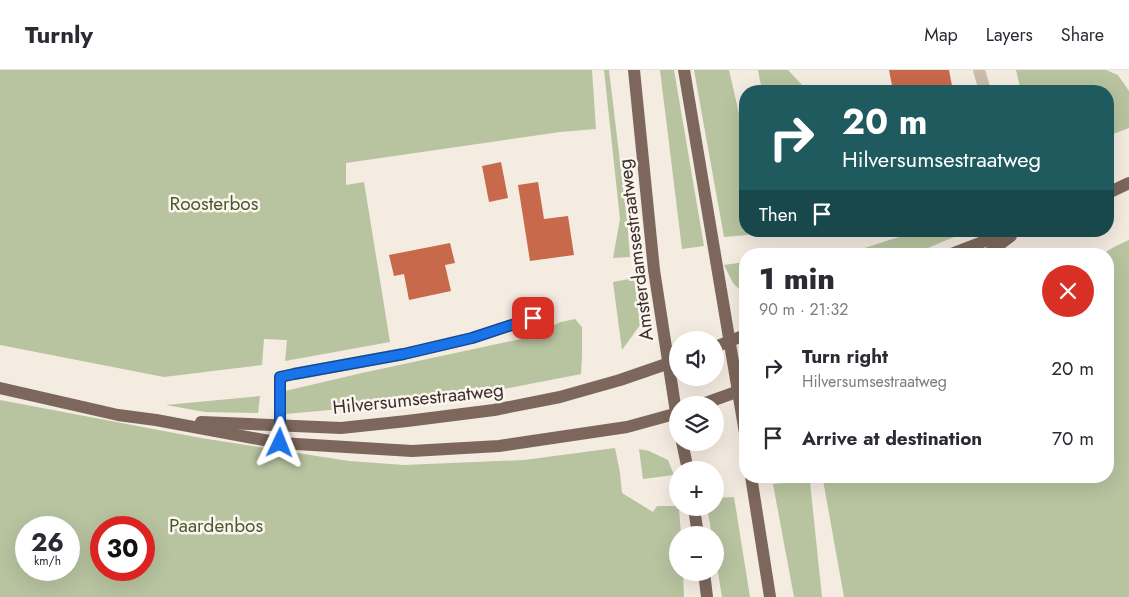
<!DOCTYPE html>
<meta charset="utf-8">
<style>
:root{--surface:#fff;--page:#f7f7f7;--text:#2b2b33;--muted:#7c7c81;--line:#e1e1e2}
body{margin:0;font-family:Jost,sans-serif;background:var(--page);color:var(--text);height:100vh;display:flex;flex-direction:column;font-size:19px;white-space:nowrap}
*{box-sizing:border-box;margin:0}
p{font-size:16px;color:var(--muted)}
.icon{flex:none;width:28px;height:28px;fill:none;stroke:currentColor;stroke-width:2;stroke-linecap:round;stroke-linejoin:round}
.map{position:relative;flex:1;overflow:hidden}
.details{position:absolute;left:739px;top:178px;width:375px;height:235px;display:flex;flex-direction:column;background:var(--surface);border-radius:20px;box-shadow:0 5px 20px #0002}
.details>*{flex:none}
.top-card{position:absolute;left:739px;top:15px;width:375px;height:152px;border-radius:20px;box-shadow:0 5px 20px #0002;background:#1f5a5e;color:#fff;overflow:hidden}
.tools{position:absolute;left:669px;top:261px;display:grid;gap:10px}
.tools a{display:grid;place-items:center;width:55px;height:55px;border-radius:50%;background:var(--surface);box-shadow:0 5px 20px #0002;font-size:25px}
.speed{position:absolute;left:15px;top:446px;display:flex;gap:10px;font-size:25px;font-weight:700;text-align:center}
.speed>*{display:grid;place-content:center;width:65px;height:65px;border-radius:50%;background:var(--surface);box-shadow:0 5px 20px #0002;line-height:1}
.speed small{font-size:12px;font-weight:400}
.speed .limit{border:8px solid #d22;background:#fff;color:#111}
.pin{position:absolute;display:grid;place-items:center;width:42px;height:42px;color:#fff;margin:-21px;border-radius:10px;box-shadow:0 2px 8px #0006}
.me{position:absolute;width:55px;margin:-28px;rotate:2deg;stroke-linejoin:round;filter:drop-shadow(0 0 4px #0008)}
.turn{display:flex;align-items:center;gap:18px;height:105px;padding:0 20px;font-size:22px}
.turn .icon{width:65px;height:65px;stroke-width:2.5}
.turn b{display:block;font-size:35px;line-height:42px}
.then{display:flex;align-items:center;height:48px;padding:0 20px;background:#0003;gap:10px;font-size:19px}
.round{display:grid;place-items:center;flex:none;width:52px;height:52px;border-radius:26px;background:var(--page)}
.headline{display:flex;align-items:center;justify-content:space-between;height:85px;padding:0 20px}
h1{font-size:30px;font-weight:800;line-height:38px}
ul{padding:0;list-style:none}
li{display:flex;align-items:center;gap:15px;height:70px;padding:0 20px}
li div{flex:1}
li b{display:block;font-size:19px}
li em{font-style:normal}
header{display:flex;align-items:center;gap:30px;box-sizing:border-box;height:70px;padding:0 25px;background:var(--surface);border-bottom:1px solid var(--line)}
header strong{font-size:24px}
nav{display:flex;gap:28px;margin-inline-start:auto;font-size:18px}
.map>svg:first-child{display:block}
.green{fill:#b8c4a0;fill-rule:evenodd}
.building{fill:#c8694b}
.lines{fill:none;stroke-linecap:round;stroke-linejoin:round}
.minor{stroke:#cdbbac;stroke-width:12}
.major{stroke:#7d675c;stroke-width:12}
.route-casing{stroke:#114b97;stroke-width:12}
.route{stroke:#1a73e8;stroke-width:9}
.labels{text-anchor:middle;stroke-width:5;stroke-linejoin:round;paint-order:stroke}
.park-label{font-size:19px;fill:#4a5a2e;stroke:#fbf5ee}
.street-label{font-size:19px;fill:#3b302b;stroke:#fbf5ee}
</style>
<header>
<strong>Turnly</strong>
<nav><a>Map</a><a>Layers</a><a>Share</a></nav>
</header>
<div class="map">
<svg width="1129" height="527" viewBox="0 0 1129 527">
<rect width="100%" height="100%" fill="#f4ebe1"/>
<!-- green -->
<g class="green">
<path d="M 0,0 L 592,0 L 596,59 L 560,62 L 346,93 L 346,115 L 364,112 L 390,272 L 285,291 L 287,270 L 264,269 L 262,295 L 164,307 L 0,275 Z"/>
<path d="M 604,0 L 609,0 L 627,150 L 630,187 L 613,188 L 620,149 Z"/>
<path d="M 660,0 L 674,0 L 704,176 L 682,179 Z"/>
<path d="M 694,0 L 729,0 L 745,70 L 745,85 L 741,131 L 745,150 L 745,161 L 747,161 L 748,165 L 724,167 Z"/>
<path d="M 758,0 L 788,0 L 804,17 L 804,21 L 762,21 Z"/>
<path d="M 1016,0 L 1106,0 L 1118,5 L 1129,21 L 1129,58 L 1108,66 L 1108,21 L 1021,21 Z"/>
<path d="M 918,161 L 968,161 L 914,184 L 838,184 L 858,180 Z"/>
<path d="M 1129,170 L 1129,527 L 844,527 L 823,410 L 837,406 L 1108,406 L 1108,184 L 1102,184 L 1116,176 Z"/>
<path d="M 745,192 L 745,225 L 733,213 L 724,195 Z"/>
<path d="M 634,208 L 640,255 L 622,280 L 613,212 Z"/>
<path d="M 575,249 L 582,257 L 582,287 L 581,304 L 452,329 L 285,344 L 285,321 L 362,303 L 521,269 L 561,252 Z"/>
<path d="M 260,326 L 258,343 L 205,342 L 166,335 Z"/>
<path d="M 0,330 L 201,368 L 349,391 L 404,395 L 524,390 L 615,378 L 620,403 L 622,423 L 653,442 L 657,436 L 677,436 L 678,438 L 679,438 L 681,465 L 678,465 L 678,502 L 683,503 L 684,527 L 0,527 ZM 26,458 L 69,458 L 69,500 L 26,500 ZM 101,458 L 144,458 L 144,500 L 101,500 Z"/>
<path d="M 639,379 L 649,381 L 668,390 L 674,405 L 643,409 Z"/>
<path d="M 808,411 L 810,412 L 822,527 L 794,527 L 773,414 Z"/>
<path d="M 734,427 L 750,527 L 722,527 L 715,484 L 715,465 L 712,465 L 707,438 L 715,438 L 715,428 Z"/>
</g>
<!-- building -->
<g class="building">
<path d="M 889,0 L 949,0 L 953,21 L 893,21 Z"/>
<path d="M 501,92 L 508,128 L 489,132 L 482,96 Z"/>
<path d="M 538,112 L 544,149 L 568,146 L 574,185 L 530,191 L 518,115 Z"/>
<path d="M 450,173 L 455,193 L 445,195 L 451,221 L 409,230 L 404,204 L 394,206 L 389,185 Z"/>
</g>
<g class="lines">
<!-- minor -->
<g class="minor">
<path d="M 979,0 L 985,21"/>
<path d="M 280,373 L 280,307 L 294,304 L 403,284 L 472,268 L 533,248"/>
</g>
<!-- major -->
<g class="major">
<path d="M 634,0 L 654,200 L 678,355"/>
<path d="M 684,0 L 745,363"/>
<path d="M 1108,123 L 1129,113"/>
<path d="M 951,184 L 1011,161"/>
<path d="M 987,184 L 1011,166"/>
<path d="M 715,277 L 745,265"/>
<path d="M 0,318 L 118,345 L 156,350 L 280,373 L 412,381 L 499,376 L 627,357 L 678,343"/>
<path d="M 700,335 L 739,321 L 745,317"/>
<path d="M 201,352 L 341,358 L 407,351 L 494,340 L 560,327 L 620,310 L 678,290"/>
<path d="M 682,372 L 688,400"/>
<path d="M 751,406 L 770,527"/>
<path d="M 694,438 L 698,465"/>
<path d="M 704,502 L 707,527"/>
</g>
</g>
<g class="lines">
<defs>
<path id="route" d="M 280,373 L 280,307 L 294,304 L 404,284 L 472,268 L 533,248"/>
</defs>
<!-- route casing -->
<use href="#route" class="route-casing"/>
<!-- route -->
<use href="#route" class="route"/>
</g>
<g class="labels">
<!-- park labels -->
<g class="park-label">
<text x="214" y="140">Roosterbos</text>
<text x="216" y="462">Paardenbos</text>
</g>
<!-- street labels -->
<g class="street-label">
<text transform="translate(635 180) rotate(-97)" y="7">Amsterdamsestraatweg</text>
<text transform="translate(418 328) rotate(-6)" y="7">Hilversumsestraatweg</text>
</g>
</g>
</svg>
<div class="tools">
<a><svg class="icon" aria-label="sound" viewBox="0 0 24 24"><path d="M4 9h4l5-4v14l-5-4H4zM17 9q2 3 0 6"/></svg></a>
<a><svg class="icon" aria-label="layers" viewBox="0 0 24 24"><path d="M12 4l9 5-9 5-9-5zM3 14l9 5 9-5"/></svg></a>
<a>+</a>
<a>−</a>
</div>
<div class="speed"><div>26<small>km/h</small></div><div class="limit">30</div></div>
<div class="pin" style="left:533px;top:248px;background:#d93025"><svg class="icon" aria-label="arrive" viewBox="0 0 24 24"><path d="M6 21V4h12l-3 4 3 4H6"/></svg></div>
<svg class="me" style="left:280px;top:373px" viewBox="-20 -20 40 40"><path d="M0-17L14 15 0 8-14 15z" fill="#1a73e8" stroke="#fff" stroke-width="4"/></svg>
<div class="top-card">
<div class="turn"><svg class="icon" aria-label="right" viewBox="0 0 24 24"><path d="M7 20v-9h11M14 6l5 5-5 5"/></svg><div><b>20 m</b>Hilversumsestraatweg</div></div>
<div class="then">Then<svg class="icon" aria-label="arrive" viewBox="0 0 24 24"><path d="M6 21V4h12l-3 4 3 4H6"/></svg></div>
</div>
<section class="details">
<div class="headline"><div><h1>1 min</h1><p>90 m · 21:32</p></div><a class="round" style="background:#d93025;color:#fff"><svg class="icon" aria-label="close" viewBox="0 0 24 24"><path d="M6 6l12 12M18 6L6 18"/></svg></a></div>
<ul>
<li><svg class="icon" aria-label="right" viewBox="0 0 24 24"><path d="M7 20v-9h11M14 6l5 5-5 5"/></svg><div><b>Turn right</b><p>Hilversumsestraatweg</p></div><em>20 m</em></li>
<li><svg class="icon" aria-label="arrive" viewBox="0 0 24 24"><path d="M6 21V4h12l-3 4 3 4H6"/></svg><div><b>Arrive at destination</b></div><em>70 m</em></li>
</ul>
</section>
</div>
